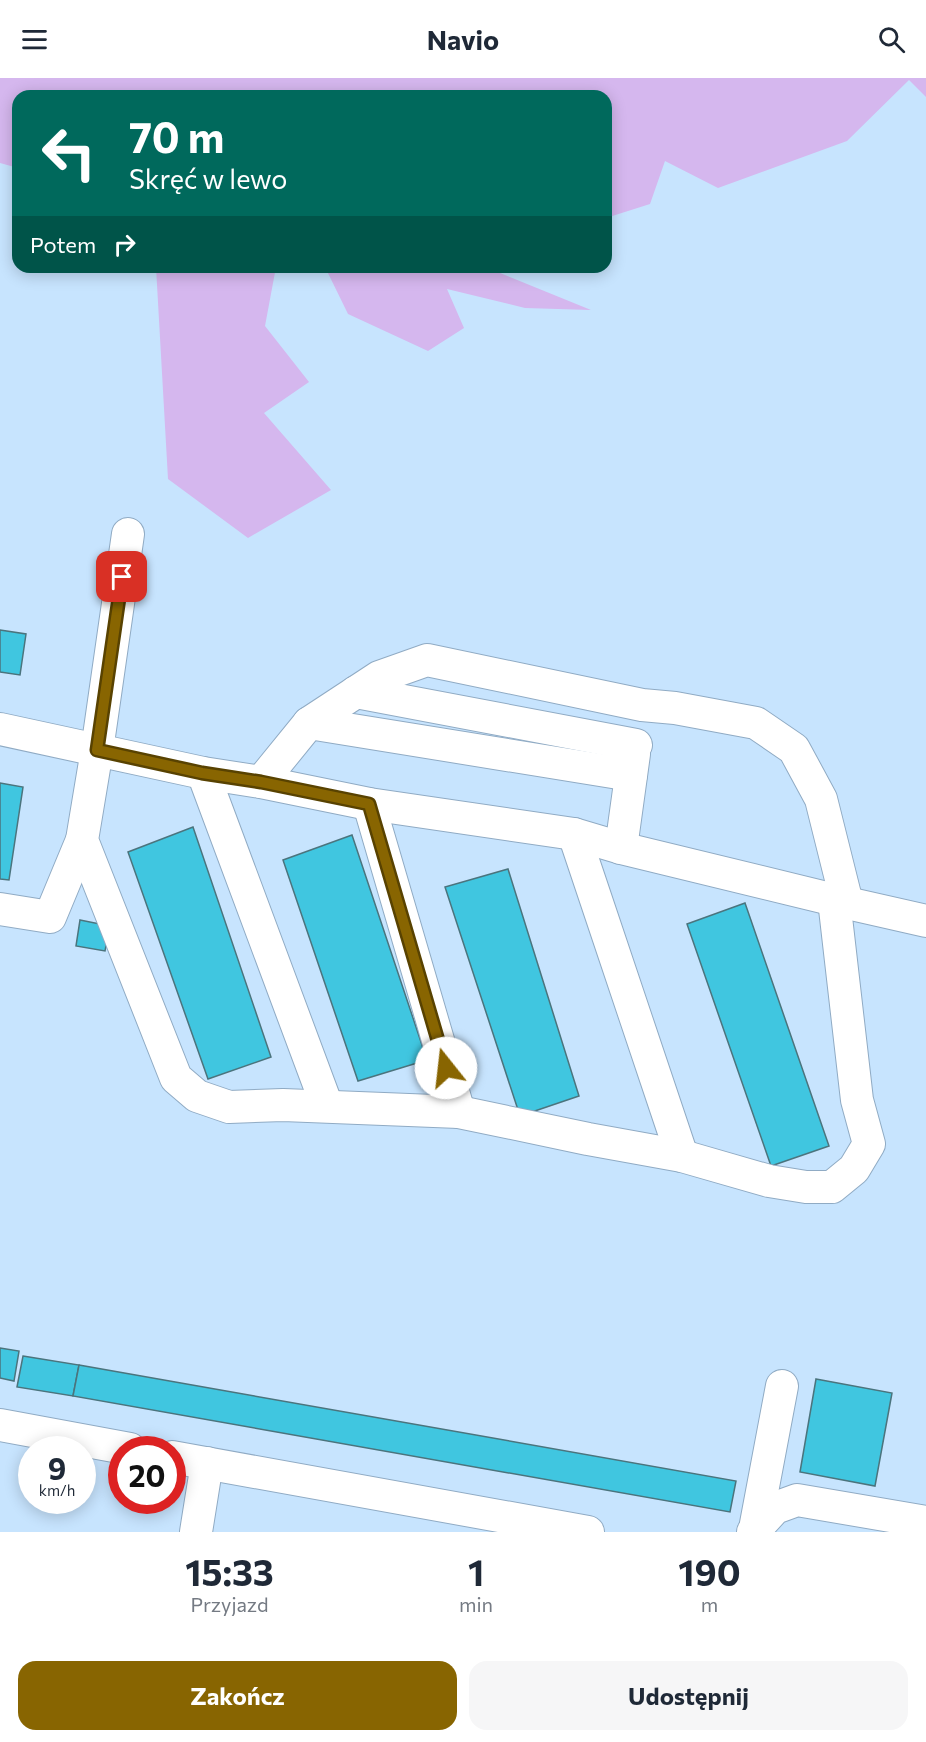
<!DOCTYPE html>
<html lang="pl">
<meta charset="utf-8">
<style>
:root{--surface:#fff;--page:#f6f6f7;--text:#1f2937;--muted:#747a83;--accent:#886501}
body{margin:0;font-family:Commissioner,sans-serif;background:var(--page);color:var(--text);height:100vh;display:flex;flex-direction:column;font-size:22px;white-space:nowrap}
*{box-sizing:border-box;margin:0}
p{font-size:20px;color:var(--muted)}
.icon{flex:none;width:33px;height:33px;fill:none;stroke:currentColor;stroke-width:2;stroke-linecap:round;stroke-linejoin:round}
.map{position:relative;height:1454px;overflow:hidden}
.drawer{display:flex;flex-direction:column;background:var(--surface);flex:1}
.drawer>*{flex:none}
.guide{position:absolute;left:12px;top:12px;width:600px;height:183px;border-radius:18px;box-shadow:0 3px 15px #0003;background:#00695c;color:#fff;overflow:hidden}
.speed{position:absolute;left:18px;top:1358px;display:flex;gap:12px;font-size:30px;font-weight:700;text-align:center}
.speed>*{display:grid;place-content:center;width:78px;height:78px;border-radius:50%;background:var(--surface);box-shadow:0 3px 15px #0003;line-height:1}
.speed small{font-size:15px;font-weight:400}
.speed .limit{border:9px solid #d22;background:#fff;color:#111}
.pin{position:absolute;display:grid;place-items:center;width:51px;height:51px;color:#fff;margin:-26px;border-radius:12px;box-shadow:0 3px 9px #0006}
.me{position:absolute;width:66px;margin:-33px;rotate:344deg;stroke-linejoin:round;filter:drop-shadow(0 0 4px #0008)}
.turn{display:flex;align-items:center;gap:21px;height:126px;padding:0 18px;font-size:27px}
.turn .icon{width:78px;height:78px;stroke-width:2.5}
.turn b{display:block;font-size:42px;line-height:51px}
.then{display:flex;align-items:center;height:57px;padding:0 18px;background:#0003;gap:12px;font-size:22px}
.eta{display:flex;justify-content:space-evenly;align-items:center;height:102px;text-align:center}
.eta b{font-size:36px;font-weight:700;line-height:42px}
.button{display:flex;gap:12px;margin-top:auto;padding:12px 18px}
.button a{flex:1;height:69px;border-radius:18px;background:var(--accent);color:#fff;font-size:24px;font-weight:700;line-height:69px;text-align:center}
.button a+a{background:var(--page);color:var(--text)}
header{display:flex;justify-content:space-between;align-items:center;height:78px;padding:0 18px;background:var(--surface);font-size:27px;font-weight:700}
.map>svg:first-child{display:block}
.green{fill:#d5b7ee}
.building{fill:#40c6e0;stroke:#4b747d;stroke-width:1.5}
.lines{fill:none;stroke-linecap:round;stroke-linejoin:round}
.minor-casing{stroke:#90abc4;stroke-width:34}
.minor{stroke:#fff;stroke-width:32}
.route-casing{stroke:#584201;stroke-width:15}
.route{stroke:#886501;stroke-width:10}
</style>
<header><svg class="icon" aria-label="menu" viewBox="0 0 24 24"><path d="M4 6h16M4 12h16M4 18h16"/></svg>Navio<svg class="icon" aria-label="search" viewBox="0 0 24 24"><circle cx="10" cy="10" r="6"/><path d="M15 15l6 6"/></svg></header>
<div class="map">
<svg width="926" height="1454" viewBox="0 0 926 1454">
<rect width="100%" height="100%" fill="#c7e4fe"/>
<!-- green -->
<g class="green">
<path d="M 0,0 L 926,0 L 926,19 L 909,2 L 847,63 L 718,110 L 665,83 L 650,126 L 606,140 L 606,18 L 18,18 L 18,90 L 0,85 Z"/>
<path d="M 156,189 L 276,189 L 265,248 L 309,304 L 264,335 L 331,412 L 248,460 L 168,401 Z"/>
<path d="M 325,189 L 493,189 L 495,193 L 591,232 L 525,230 L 447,211 L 464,250 L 428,273 L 348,236 Z"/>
</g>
<!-- building -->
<g class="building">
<path d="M 0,552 L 26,556 L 20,597 L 0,594 Z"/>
<path d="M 0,705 L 23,709 L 9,802 L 0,801 Z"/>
<path d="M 193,749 L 271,979 L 208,1001 L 128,774 Z"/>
<path d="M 352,757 L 427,982 L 358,1003 L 283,782 Z"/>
<path d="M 508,791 L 579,1018 L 520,1038 L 445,809 Z"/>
<path d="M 745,825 L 829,1068 L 771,1088 L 687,846 Z"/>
<path d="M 80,842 L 110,848 L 105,873 L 76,868 Z"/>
<path d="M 0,1270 L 19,1273 L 14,1303 L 0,1300 Z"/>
<path d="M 23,1278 L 79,1287 L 73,1318 L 17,1309 Z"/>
<path d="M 79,1287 L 736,1403 L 730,1434 L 73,1318 Z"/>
<path d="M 816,1301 L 892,1315 L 875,1408 L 800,1394 Z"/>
</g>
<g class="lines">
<defs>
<g id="minor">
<path d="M 128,456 L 97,672 L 82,762 L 176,1000 L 197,1018 L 229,1029 L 283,1027 L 459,1034 L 588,1061 L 682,1078 L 769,1103 L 806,1109 L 832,1109 L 854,1091 L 869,1066 L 857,1022 L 834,822"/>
<path d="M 356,614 L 636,667"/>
<path d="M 309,645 L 631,697"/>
<path d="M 0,651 L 203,695 L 261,704 L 369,726 L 574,756 L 621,770 L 847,825 L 926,843"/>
<path d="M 203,695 L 327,1028"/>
<path d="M 261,704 L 309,645 L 379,599 L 427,582 L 642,627 L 675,630 L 756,645 L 794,671 L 821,721 L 847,825"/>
<path d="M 369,726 L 459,1034"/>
<path d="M 574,756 L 682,1078"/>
<path d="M 621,770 L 634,676"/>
<path d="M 0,831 L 50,839 L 82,762"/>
<path d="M 0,1347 L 130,1371"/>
<path d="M 172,1379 L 588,1454"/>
<path d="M 755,1451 L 782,1308"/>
<path d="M 196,1454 L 207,1385"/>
<path d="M 753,1454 L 775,1430 L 797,1422 L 926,1444"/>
</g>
</defs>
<!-- minor casing -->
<use href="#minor" class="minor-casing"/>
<!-- minor -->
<use href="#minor" class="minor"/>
</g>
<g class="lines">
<defs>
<path id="route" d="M 122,499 L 97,672 L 202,695 L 261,704 L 369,726 L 446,990"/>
</defs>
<!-- route casing -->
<use href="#route" class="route-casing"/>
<!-- route -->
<use href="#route" class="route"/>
</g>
</svg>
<div class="speed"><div>9<small>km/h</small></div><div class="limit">20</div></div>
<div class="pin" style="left:122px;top:499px;background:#d93025"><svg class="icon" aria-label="arrive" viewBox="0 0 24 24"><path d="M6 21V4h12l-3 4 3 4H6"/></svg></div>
<svg class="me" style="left:446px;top:990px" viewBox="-20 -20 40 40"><circle r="19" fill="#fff"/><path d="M0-13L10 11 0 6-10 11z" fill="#886501"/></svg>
<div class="guide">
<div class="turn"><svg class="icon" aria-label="left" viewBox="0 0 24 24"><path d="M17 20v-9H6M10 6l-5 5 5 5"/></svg><div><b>70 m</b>Skręć w lewo</div></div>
<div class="then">Potem<svg class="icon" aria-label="right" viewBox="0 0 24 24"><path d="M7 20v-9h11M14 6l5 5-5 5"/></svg></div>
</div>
</div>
<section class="drawer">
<div class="eta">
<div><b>15:33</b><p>Przyjazd</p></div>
<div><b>1</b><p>min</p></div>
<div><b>190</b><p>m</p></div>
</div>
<div class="button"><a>Zakończ</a><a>Udostępnij</a></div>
</section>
